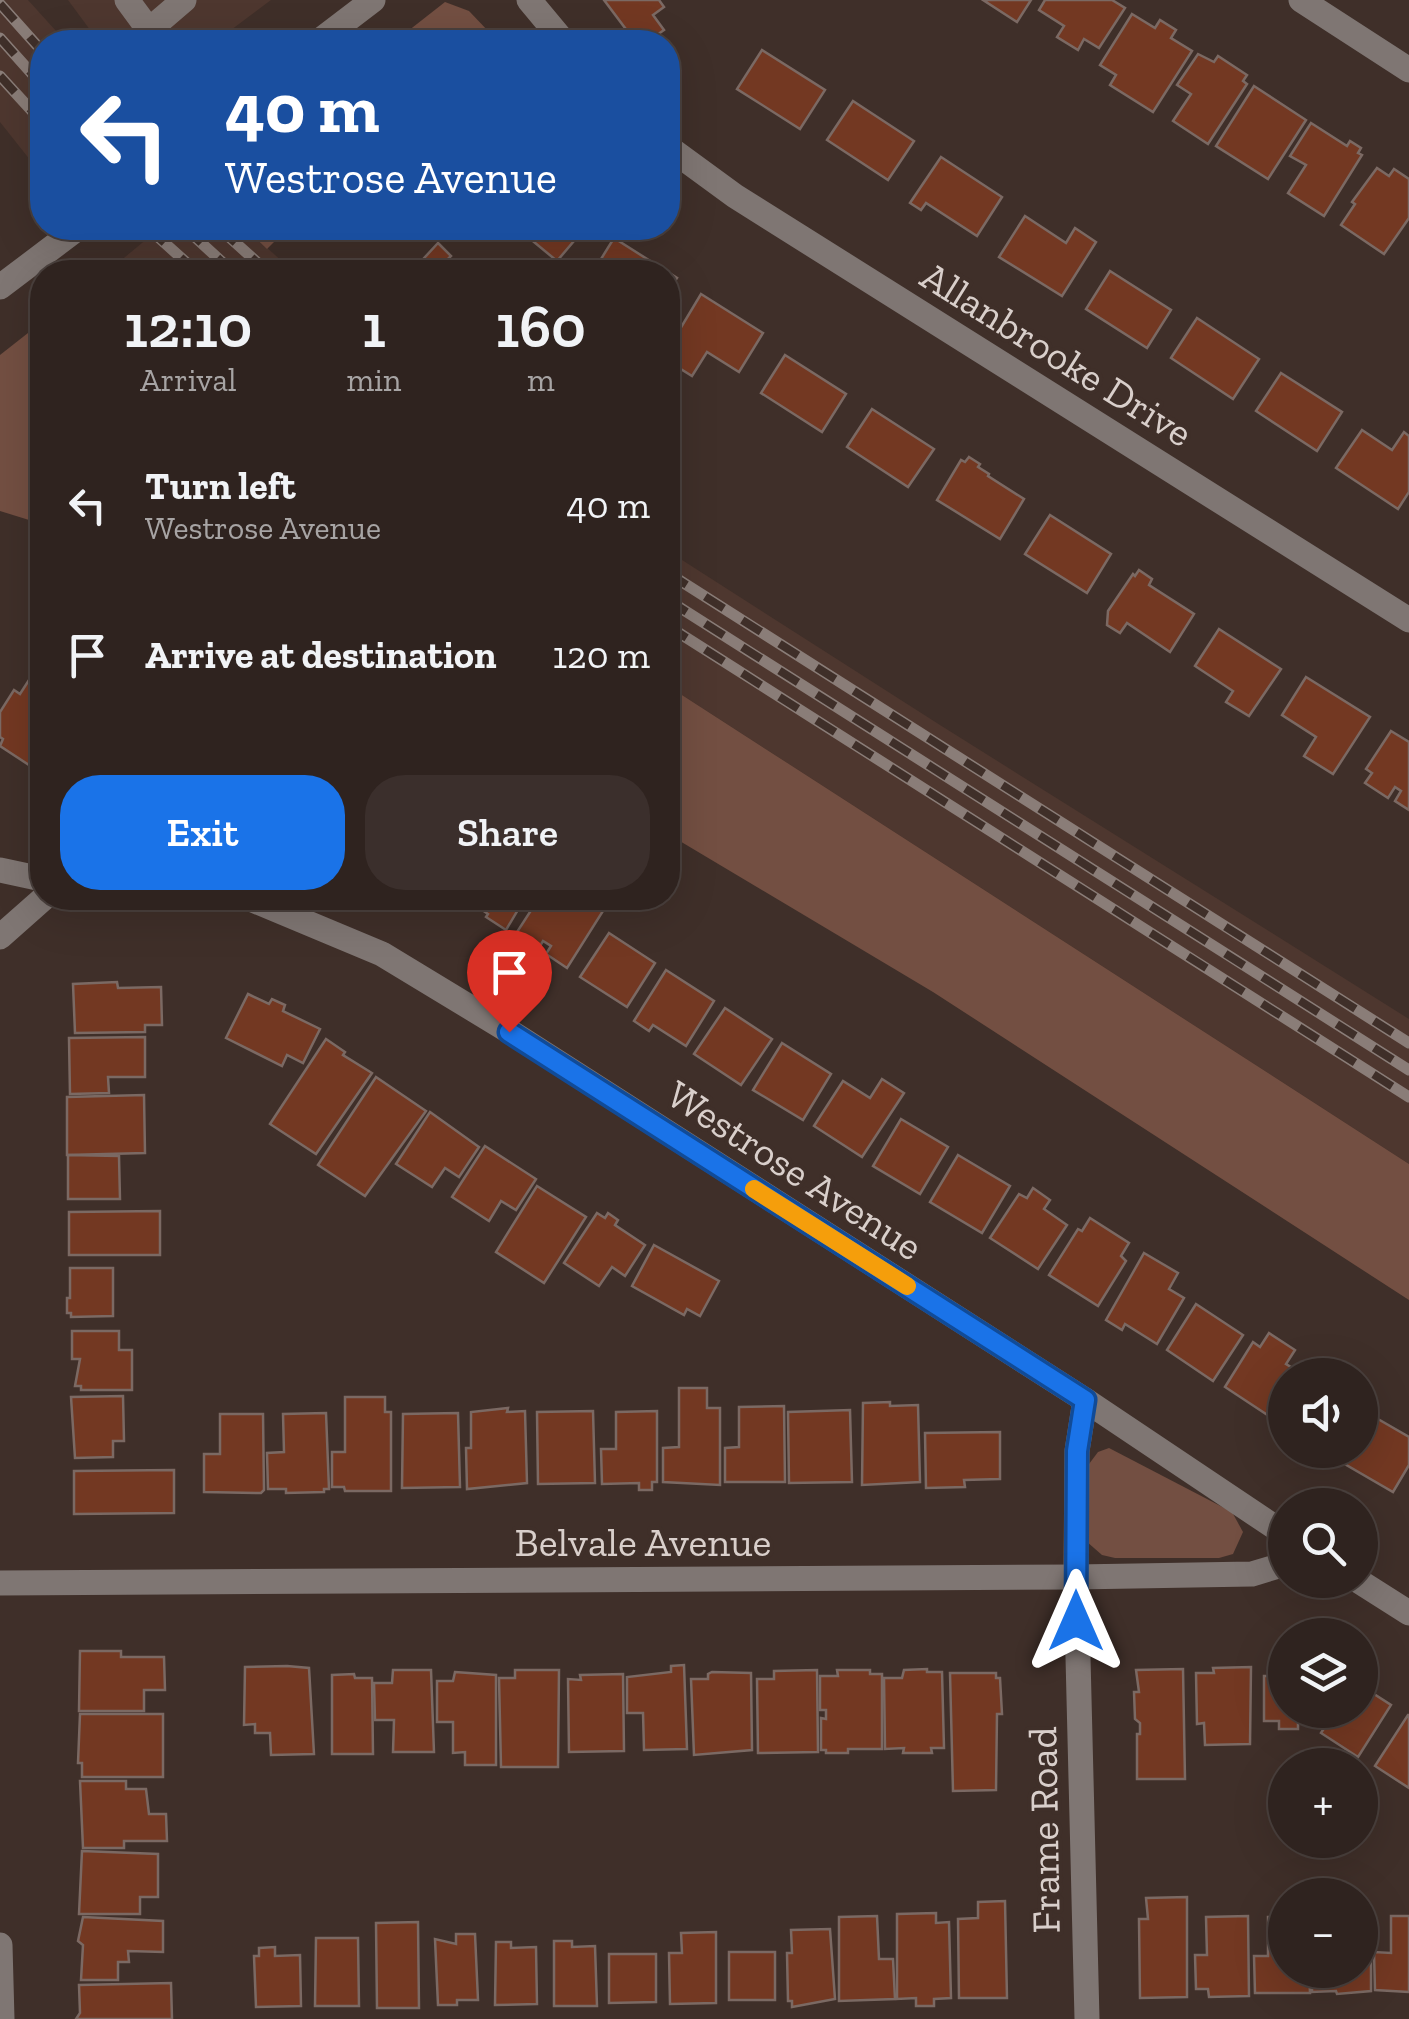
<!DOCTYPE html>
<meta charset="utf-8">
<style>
:root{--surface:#2f231f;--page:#3b2f2c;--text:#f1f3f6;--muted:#a7a4a4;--line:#4a403d;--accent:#1a73e8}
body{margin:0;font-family:"Zilla Slab",serif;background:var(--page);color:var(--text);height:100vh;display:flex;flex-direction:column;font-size:38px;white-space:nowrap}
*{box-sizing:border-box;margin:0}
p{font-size:32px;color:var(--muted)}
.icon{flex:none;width:55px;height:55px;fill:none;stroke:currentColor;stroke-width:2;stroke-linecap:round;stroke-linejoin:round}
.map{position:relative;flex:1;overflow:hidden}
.details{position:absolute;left:30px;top:260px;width:650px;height:650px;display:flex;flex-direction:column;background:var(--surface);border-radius:40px;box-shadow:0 10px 40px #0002,0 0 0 2px var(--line)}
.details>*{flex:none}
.guide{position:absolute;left:30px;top:30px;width:650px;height:210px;border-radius:40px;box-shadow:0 10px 40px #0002,0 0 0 2px var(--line);background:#1a4fa0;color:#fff;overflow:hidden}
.controls{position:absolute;left:1268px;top:1358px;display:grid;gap:20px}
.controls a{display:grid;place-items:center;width:110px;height:110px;border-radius:50%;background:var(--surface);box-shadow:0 10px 40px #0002,0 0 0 2px var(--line);font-size:50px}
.pin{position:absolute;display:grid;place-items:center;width:85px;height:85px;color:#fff;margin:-102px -42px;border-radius:50% 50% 50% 0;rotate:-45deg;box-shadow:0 0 10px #0007}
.pin .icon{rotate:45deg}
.me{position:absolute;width:110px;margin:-55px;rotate:0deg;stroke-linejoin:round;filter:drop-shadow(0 0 8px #0008)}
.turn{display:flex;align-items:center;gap:35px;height:210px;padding:0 30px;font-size:45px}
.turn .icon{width:130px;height:130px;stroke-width:2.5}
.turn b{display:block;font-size:70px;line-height:85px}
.eta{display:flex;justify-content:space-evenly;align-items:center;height:170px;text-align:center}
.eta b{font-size:60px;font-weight:600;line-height:70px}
.action{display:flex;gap:20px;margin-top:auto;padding:20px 30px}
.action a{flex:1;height:115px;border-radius:40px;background:var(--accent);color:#fff;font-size:40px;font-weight:600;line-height:115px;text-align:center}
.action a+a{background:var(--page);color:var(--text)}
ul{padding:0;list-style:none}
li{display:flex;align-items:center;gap:30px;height:150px;padding:0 30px}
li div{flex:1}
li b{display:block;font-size:38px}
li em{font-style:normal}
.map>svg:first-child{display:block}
.built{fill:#4e372f}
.green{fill:#734f42}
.building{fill:#733822;stroke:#7b6963;stroke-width:2.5}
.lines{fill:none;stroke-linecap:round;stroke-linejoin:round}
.minor{stroke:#7f7673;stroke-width:25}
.rail-casing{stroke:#8a7d78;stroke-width:11}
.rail{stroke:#3f2f29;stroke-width:8;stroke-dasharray:22;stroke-linecap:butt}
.route-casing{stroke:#114b97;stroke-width:25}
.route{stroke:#1a73e8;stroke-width:18}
.slow{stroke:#f59e0b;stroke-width:18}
.labels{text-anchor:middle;stroke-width:8;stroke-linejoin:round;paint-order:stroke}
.street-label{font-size:40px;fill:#d9cfcb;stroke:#3f2f29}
</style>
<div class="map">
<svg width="1409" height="2019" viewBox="0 0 1409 2019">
<rect width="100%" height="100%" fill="#3f2f29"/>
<!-- built -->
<g class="built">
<path d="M 0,0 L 28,0 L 66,42 L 42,42 L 42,175 L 0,122 Z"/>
<path d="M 68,0 L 271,0 L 215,42 L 99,42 Z"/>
<path d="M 160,228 L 245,228 L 294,272 L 107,272 Z"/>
<path d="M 668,551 L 940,725 L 1409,1019 L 1409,1164 L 668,686 Z"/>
</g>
<!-- green -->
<g class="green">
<path d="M 445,2 L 469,11 L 490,33 L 480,42 L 394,42 Z"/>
<path d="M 245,228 L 288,228 L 267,249 Z"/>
<path d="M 42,322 L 42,524 L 0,511 L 0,355 Z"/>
<path d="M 668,686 L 1409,1164 L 1409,1300 L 933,992 L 668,834 Z"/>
<path d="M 1109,1448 L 1232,1512 L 1243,1532 L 1233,1554 L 1219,1558 L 1115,1558 L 1102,1555 L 1086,1541 L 1089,1464 L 1098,1452 Z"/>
</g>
<!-- building -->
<g class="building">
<path d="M 604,0 L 659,0 L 664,7 L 653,15 L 664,30 L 647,42 L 629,42 L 624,36 L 628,32 Z"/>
<path d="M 983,0 L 1031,0 L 1017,22 Z"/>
<path d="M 1045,0 L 1112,0 L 1125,8 L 1099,48 L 1084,39 L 1078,50 L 1057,37 L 1064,26 L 1039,10 Z"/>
<path d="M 1132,14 L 1155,28 L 1160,20 L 1176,30 L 1171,38 L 1192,51 L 1153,112 L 1110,85 L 1116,75 L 1100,65 Z"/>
<path d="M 762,50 L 825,90 L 800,129 L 737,89 Z"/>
<path d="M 1198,54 L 1214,62 L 1218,56 L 1247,75 L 1243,81 L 1247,84 L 1208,144 L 1173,121 L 1191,94 L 1177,85 Z"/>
<path d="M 1254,86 L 1306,120 L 1268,179 L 1216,146 Z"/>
<path d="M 853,101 L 914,141 L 888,180 L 827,140 Z"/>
<path d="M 1311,123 L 1347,146 L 1350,141 L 1361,148 L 1358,153 L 1362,155 L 1324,216 L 1288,193 L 1306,165 L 1290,156 Z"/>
<path d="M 941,157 L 1002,197 L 977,236 L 926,203 L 921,210 L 910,203 Z"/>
<path d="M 1377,168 L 1389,176 L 1394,169 L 1409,179 L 1409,218 L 1384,254 L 1341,225 L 1355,204 L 1352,202 Z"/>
<path d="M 1025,216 L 1066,243 L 1075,228 L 1096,242 L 1062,296 L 999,257 Z"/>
<path d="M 517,228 L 585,228 L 557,261 Z"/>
<path d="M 614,238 L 677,278 L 668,292 L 668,272 L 593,272 Z"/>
<path d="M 438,243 L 451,256 L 435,272 L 417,272 L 414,269 Z"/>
<path d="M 1110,271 L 1171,310 L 1147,348 L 1086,309 Z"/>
<path d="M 701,294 L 763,333 L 739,372 L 707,352 L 692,376 L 668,361 L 668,349 Z"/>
<path d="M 1197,318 L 1259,359 L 1233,399 L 1171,358 Z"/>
<path d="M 785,355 L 846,394 L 822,432 L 761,393 Z"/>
<path d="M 1281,373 L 1342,412 L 1317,451 L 1256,411 Z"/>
<path d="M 872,409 L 934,449 L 908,487 L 847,447 Z"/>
<path d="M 1362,430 L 1392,450 L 1404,432 L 1409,436 L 1409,492 L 1398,509 L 1336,468 Z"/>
<path d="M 969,457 L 980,464 L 978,467 L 989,474 L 988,476 L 1024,499 L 1000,539 L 937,500 L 961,460 L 965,462 Z"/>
<path d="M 1050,515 L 1111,554 L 1087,593 L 1025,554 Z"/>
<path d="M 1139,570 L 1152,579 L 1149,585 L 1194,614 L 1170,652 L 1127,623 L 1120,633 L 1107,625 L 1108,611 L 1133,574 L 1135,576 Z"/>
<path d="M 1219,629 L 1281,669 L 1249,716 L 1226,702 L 1233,691 L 1195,666 Z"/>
<path d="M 1306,677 L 1370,717 L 1333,774 L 1304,756 L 1316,737 L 1282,715 Z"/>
<path d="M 29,680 L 42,688 L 42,751 L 32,767 L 0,746 L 3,739 L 0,737 L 0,712 L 14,690 L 20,694 Z"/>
<path d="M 1391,731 L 1409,742 L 1409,810 L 1395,801 L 1401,791 L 1395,787 L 1388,798 L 1365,783 L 1372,773 L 1366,769 Z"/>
<path d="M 475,898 L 525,898 L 506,930 L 486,917 L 488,914 L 478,907 L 480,903 Z"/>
<path d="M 539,898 L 581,898 L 603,911 L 567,968 L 546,954 L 551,946 L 543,941 L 540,946 L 517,932 Z"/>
<path d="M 609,933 L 655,963 L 627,1007 L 580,977 Z"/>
<path d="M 666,970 L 714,1001 L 686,1046 L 653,1025 L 649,1031 L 634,1021 Z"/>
<path d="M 117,982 L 118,988 L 161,987 L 162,1025 L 145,1025 L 145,1032 L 75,1033 L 73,984 Z"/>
<path d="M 248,994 L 269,1004 L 272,999 L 285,1005 L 283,1011 L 320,1029 L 303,1063 L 287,1055 L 282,1066 L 226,1038 Z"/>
<path d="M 725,1008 L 772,1039 L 741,1085 L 694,1054 Z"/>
<path d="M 145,1037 L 145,1077 L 108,1077 L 109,1093 L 70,1094 L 69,1038 Z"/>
<path d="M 326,1039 L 345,1052 L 343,1055 L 372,1073 L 316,1154 L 270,1124 Z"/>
<path d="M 782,1043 L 831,1074 L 803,1120 L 753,1090 Z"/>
<path d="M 376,1077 L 426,1111 L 365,1196 L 318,1165 Z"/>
<path d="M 882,1079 L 904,1093 L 862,1157 L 814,1126 L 843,1081 L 870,1098 Z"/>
<path d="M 144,1095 L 145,1153 L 67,1155 L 67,1097 Z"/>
<path d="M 430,1112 L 479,1147 L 459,1177 L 445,1168 L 432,1187 L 396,1164 Z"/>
<path d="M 901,1119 L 948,1147 L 920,1194 L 873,1166 Z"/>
<path d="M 485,1146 L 536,1179 L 516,1210 L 501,1201 L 489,1221 L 452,1197 Z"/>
<path d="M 68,1155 L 119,1156 L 120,1199 L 68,1199 Z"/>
<path d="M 958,1155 L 1010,1186 L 982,1233 L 930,1202 Z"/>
<path d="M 537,1186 L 586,1217 L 544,1283 L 496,1252 Z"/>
<path d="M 1033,1188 L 1050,1200 L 1044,1209 L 1067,1225 L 1038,1269 L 990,1238 L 1019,1194 L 1027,1198 Z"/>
<path d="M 160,1211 L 160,1255 L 69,1255 L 69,1212 Z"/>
<path d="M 597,1213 L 605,1218 L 608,1213 L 618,1220 L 615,1225 L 645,1245 L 625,1276 L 612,1267 L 599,1286 L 564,1263 Z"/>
<path d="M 1090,1218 L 1129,1243 L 1121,1256 L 1126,1261 L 1098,1306 L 1049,1275 L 1078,1229 L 1082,1231 Z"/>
<path d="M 654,1245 L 719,1281 L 700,1316 L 687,1309 L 684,1315 L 632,1286 Z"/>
<path d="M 1144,1253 L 1178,1273 L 1169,1289 L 1184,1298 L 1157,1344 L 1125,1324 L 1122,1330 L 1106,1320 Z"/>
<path d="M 70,1268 L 113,1268 L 113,1316 L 71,1317 L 71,1313 L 67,1313 L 67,1298 L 70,1298 Z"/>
<path d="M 1196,1304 L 1243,1335 L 1213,1381 L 1167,1350 Z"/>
<path d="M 72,1331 L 119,1331 L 119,1350 L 132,1350 L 132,1390 L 81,1390 L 81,1386 L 75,1386 L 80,1359 L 72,1359 Z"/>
<path d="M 1269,1333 L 1295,1350 L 1286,1364 L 1301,1373 L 1285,1375 L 1285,1397 L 1272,1418 L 1225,1387 L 1253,1342 L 1260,1347 Z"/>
<path d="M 679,1388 L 707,1388 L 707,1408 L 720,1408 L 720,1485 L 663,1482 L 663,1448 L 679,1447 Z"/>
<path d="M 123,1396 L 124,1441 L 113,1441 L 113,1457 L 75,1458 L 71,1397 Z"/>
<path d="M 345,1397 L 385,1397 L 385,1412 L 391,1412 L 391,1491 L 345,1491 L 344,1487 L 332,1487 L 332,1452 L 345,1452 Z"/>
<path d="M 890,1402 L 890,1406 L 918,1405 L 920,1482 L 862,1485 L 863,1403 Z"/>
<path d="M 784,1406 L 785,1482 L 725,1482 L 725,1448 L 739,1447 L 739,1407 Z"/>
<path d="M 508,1408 L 507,1412 L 525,1411 L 527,1483 L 467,1489 L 466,1448 L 471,1448 L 471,1412 Z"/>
<path d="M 850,1410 L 852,1482 L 789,1483 L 788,1412 Z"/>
<path d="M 593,1411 L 595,1483 L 538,1484 L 537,1412 Z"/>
<path d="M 657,1411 L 657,1482 L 652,1482 L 652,1490 L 639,1490 L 639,1483 L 602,1484 L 601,1449 L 616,1449 L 616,1412 Z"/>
<path d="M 326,1413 L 329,1489 L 324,1489 L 324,1492 L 286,1493 L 286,1489 L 268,1489 L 267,1453 L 284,1452 L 283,1414 Z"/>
<path d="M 458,1413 L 460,1487 L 402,1488 L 403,1414 Z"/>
<path d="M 220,1414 L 263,1414 L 264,1490 L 261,1493 L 204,1492 L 204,1454 L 220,1454 Z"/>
<path d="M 1371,1415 L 1409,1437 L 1409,1465 L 1393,1492 L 1343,1463 L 1351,1450 L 1360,1450 L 1360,1434 Z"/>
<path d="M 1000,1432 L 1000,1479 L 964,1480 L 965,1487 L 926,1488 L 925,1433 Z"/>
<path d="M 174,1470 L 174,1513 L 74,1514 L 74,1471 Z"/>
<path d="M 80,1651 L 121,1651 L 121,1657 L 164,1657 L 165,1690 L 144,1690 L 144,1711 L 79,1711 Z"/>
<path d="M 684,1665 L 687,1749 L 644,1750 L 643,1713 L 627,1713 L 627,1677 L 671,1672 L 671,1666 Z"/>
<path d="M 287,1666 L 309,1668 L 314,1754 L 271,1755 L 270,1733 L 255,1733 L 255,1724 L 244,1725 L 245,1667 Z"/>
<path d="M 1251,1667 L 1250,1744 L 1205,1745 L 1204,1723 L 1197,1724 L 1196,1673 L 1214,1673 L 1213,1668 Z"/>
<path d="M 1281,1667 L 1285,1667 L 1285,1710 L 1318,1710 L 1318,1720 L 1298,1720 L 1298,1729 L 1279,1729 L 1279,1721 L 1264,1721 L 1264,1676 L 1281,1676 Z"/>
<path d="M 927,1669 L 927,1672 L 942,1672 L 944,1748 L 931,1748 L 932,1753 L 903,1753 L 904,1748 L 885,1749 L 884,1678 L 902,1678 L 904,1670 Z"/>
<path d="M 1183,1669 L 1185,1779 L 1137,1779 L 1137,1734 L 1140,1734 L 1140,1723 L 1135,1719 L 1134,1692 L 1139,1692 L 1136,1670 Z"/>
<path d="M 393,1670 L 431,1670 L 434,1752 L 393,1752 L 394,1720 L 375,1720 L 374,1683 L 392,1683 Z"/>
<path d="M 515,1670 L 559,1670 L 558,1767 L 501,1767 L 499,1678 L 515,1678 Z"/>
<path d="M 817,1670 L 818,1752 L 758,1753 L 757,1679 L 774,1679 L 774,1671 Z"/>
<path d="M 837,1670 L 870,1670 L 870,1674 L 882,1674 L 882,1749 L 848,1749 L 848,1753 L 826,1753 L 826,1750 L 821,1750 L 821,1718 L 826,1719 L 826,1710 L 820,1710 L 820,1676 L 838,1676 Z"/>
<path d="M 455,1672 L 496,1675 L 496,1765 L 465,1765 L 465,1752 L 453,1753 L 453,1722 L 437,1722 L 437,1681 L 453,1681 Z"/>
<path d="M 712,1672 L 751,1673 L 752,1750 L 694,1755 L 691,1679 L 708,1679 L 708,1674 Z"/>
<path d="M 950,1673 L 996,1673 L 996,1678 L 1000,1678 L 1002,1714 L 997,1714 L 996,1790 L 953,1791 Z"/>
<path d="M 354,1674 L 355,1678 L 372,1678 L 373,1754 L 332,1754 L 332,1675 Z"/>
<path d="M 623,1674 L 624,1751 L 569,1752 L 568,1679 L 581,1680 L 580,1675 Z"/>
<path d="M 1360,1685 L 1391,1705 L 1358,1757 L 1321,1733 L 1334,1713 L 1329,1710 L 1360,1710 Z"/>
<path d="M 80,1714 L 163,1714 L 163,1777 L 82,1777 L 82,1763 L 78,1763 Z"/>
<path d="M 1408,1715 L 1409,1715 L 1409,1788 L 1375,1766 Z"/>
<path d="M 80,1781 L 126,1781 L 126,1789 L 146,1789 L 149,1814 L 166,1814 L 167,1841 L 124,1841 L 124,1848 L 83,1848 Z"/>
<path d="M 82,1851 L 158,1854 L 158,1897 L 140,1897 L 140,1914 L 79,1914 Z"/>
<path d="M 1187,1897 L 1187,1997 L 1140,1998 L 1139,1919 L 1148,1919 L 1146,1898 Z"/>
<path d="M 1005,1901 L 1007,1998 L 959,1998 L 958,1919 L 978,1918 L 978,1902 Z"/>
<path d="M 936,1913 L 936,1923 L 949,1922 L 951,1998 L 934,1999 L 934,2006 L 916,2006 L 916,1998 L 897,1999 L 897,1914 Z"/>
<path d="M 877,1916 L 879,1959 L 893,1959 L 895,1999 L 839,2001 L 839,1917 Z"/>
<path d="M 1248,1916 L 1249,1996 L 1209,1997 L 1208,1989 L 1196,1989 L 1195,1955 L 1207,1955 L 1206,1917 Z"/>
<path d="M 1360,1916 L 1371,1916 L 1371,1991 L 1337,1994 L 1336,1991 L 1312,1992 L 1312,1970 L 1360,1970 Z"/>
<path d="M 1391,1916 L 1409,1916 L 1409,1992 L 1375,1990 L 1374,1952 L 1391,1953 Z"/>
<path d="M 83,1917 L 163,1921 L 163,1952 L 128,1951 L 129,1962 L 118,1962 L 118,1980 L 81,1980 L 83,1945 L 78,1941 Z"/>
<path d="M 1268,1917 L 1285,1917 L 1285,1970 L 1309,1970 L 1310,1993 L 1255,1993 L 1254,1956 L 1268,1956 Z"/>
<path d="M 418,1922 L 419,2008 L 377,2008 L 376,1923 Z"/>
<path d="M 830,1929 L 835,1999 L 792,2007 L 792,2001 L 788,2001 L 787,1953 L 792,1953 L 791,1930 Z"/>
<path d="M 716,1932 L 716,2003 L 670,2004 L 669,1953 L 682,1953 L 681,1933 Z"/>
<path d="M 456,1934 L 475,1934 L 478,2000 L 457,2000 L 457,2005 L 438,2005 L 435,1939 L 456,1944 Z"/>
<path d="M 316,1938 L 358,1938 L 359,2006 L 315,2006 Z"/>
<path d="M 554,1941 L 572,1941 L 572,1947 L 595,1946 L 597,2006 L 554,2006 Z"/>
<path d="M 496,1942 L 511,1942 L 511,1948 L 536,1947 L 537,2004 L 495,2005 Z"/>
<path d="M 275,1947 L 275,1956 L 300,1955 L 301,2006 L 256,2007 L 254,1956 L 259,1956 L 259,1948 Z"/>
<rect x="729" y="1952" width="46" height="48"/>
<path d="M 609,1954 L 656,1954 L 656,2002 L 609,2003 Z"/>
<path d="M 171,1983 L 172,2019 L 76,2019 L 80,2013 L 79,1985 Z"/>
</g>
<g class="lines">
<!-- minor -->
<g class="minor">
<path d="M 127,0 L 149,30 L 184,0"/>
<path d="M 529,0 L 564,42"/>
<path d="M 1301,0 L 1409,70"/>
<path d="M 318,42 L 373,0"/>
<path d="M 668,147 L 735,196 L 1409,620"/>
<path d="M 0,287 L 78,228"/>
<path d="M 0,870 L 42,879"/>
<path d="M 248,898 L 382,954 L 509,1031 L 1085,1400 L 1285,1534"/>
<path d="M 0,937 L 44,898"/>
<path d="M 1085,1400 L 1077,1451 L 1076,1577 L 1087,2019"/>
<path d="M 1357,1580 L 1409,1613"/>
<path d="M 0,1583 L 1076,1577 L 1252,1574 L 1285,1564"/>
<path d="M 0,1945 L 2,2019"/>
</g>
<defs>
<g id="rail">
<path d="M 0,4 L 42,51"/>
<path d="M 0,38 L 42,85"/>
<path d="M 0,76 L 42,122"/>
<path d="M 148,228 L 197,272"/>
<path d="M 185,228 L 233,272"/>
<path d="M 219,228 L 268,272"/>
<path d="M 668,573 L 1409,1043"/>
<path d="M 668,600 L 1409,1070"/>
<path d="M 668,626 L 1409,1097"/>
</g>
</defs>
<!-- rail casing -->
<use href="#rail" class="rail-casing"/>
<!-- rail -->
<use href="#rail" class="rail"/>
</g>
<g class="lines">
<defs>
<path id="route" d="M 509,1032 L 1085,1400 L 1077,1451 L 1076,1621"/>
</defs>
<!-- route casing -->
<use href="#route" class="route-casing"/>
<!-- route -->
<use href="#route" class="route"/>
<!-- slow -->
<path class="slow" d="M 754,1189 L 907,1286"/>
</g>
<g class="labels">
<!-- street labels -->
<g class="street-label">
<text transform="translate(1057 354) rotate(32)" y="14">Allanbrooke Drive</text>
<text transform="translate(795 1170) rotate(33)" y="14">Westrose Avenue</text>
<text x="643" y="1556">Belvale Avenue</text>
<text transform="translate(1044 1830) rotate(-91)" y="14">Frame Road</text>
</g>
</g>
</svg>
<div class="controls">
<a><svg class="icon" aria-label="sound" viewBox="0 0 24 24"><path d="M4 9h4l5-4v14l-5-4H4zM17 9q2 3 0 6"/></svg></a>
<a><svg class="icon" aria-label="search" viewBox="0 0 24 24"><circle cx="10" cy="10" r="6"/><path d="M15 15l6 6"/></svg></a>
<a><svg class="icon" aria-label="layers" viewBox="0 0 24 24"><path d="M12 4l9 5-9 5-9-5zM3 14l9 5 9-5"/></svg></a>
<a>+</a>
<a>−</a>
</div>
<div class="pin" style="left:509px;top:1032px;background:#d93025"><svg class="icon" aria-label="arrive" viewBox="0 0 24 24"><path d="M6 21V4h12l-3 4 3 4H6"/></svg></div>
<svg class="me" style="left:1076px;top:1621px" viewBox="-20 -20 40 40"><path d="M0-17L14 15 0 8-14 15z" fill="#1a73e8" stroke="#fff" stroke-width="4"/></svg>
<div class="guide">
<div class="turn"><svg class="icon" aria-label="left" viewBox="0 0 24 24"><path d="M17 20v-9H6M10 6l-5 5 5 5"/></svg><div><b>40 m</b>Westrose Avenue</div></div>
</div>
<section class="details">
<div class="eta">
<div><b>12:10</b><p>Arrival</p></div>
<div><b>1</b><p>min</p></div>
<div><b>160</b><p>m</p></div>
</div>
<ul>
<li><svg class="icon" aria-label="left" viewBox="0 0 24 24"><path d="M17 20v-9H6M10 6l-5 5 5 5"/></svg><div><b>Turn left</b><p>Westrose Avenue</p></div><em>40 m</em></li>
<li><svg class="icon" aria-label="arrive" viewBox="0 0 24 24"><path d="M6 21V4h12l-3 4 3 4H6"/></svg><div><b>Arrive at destination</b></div><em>120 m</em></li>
</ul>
<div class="action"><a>Exit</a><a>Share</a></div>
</section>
</div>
